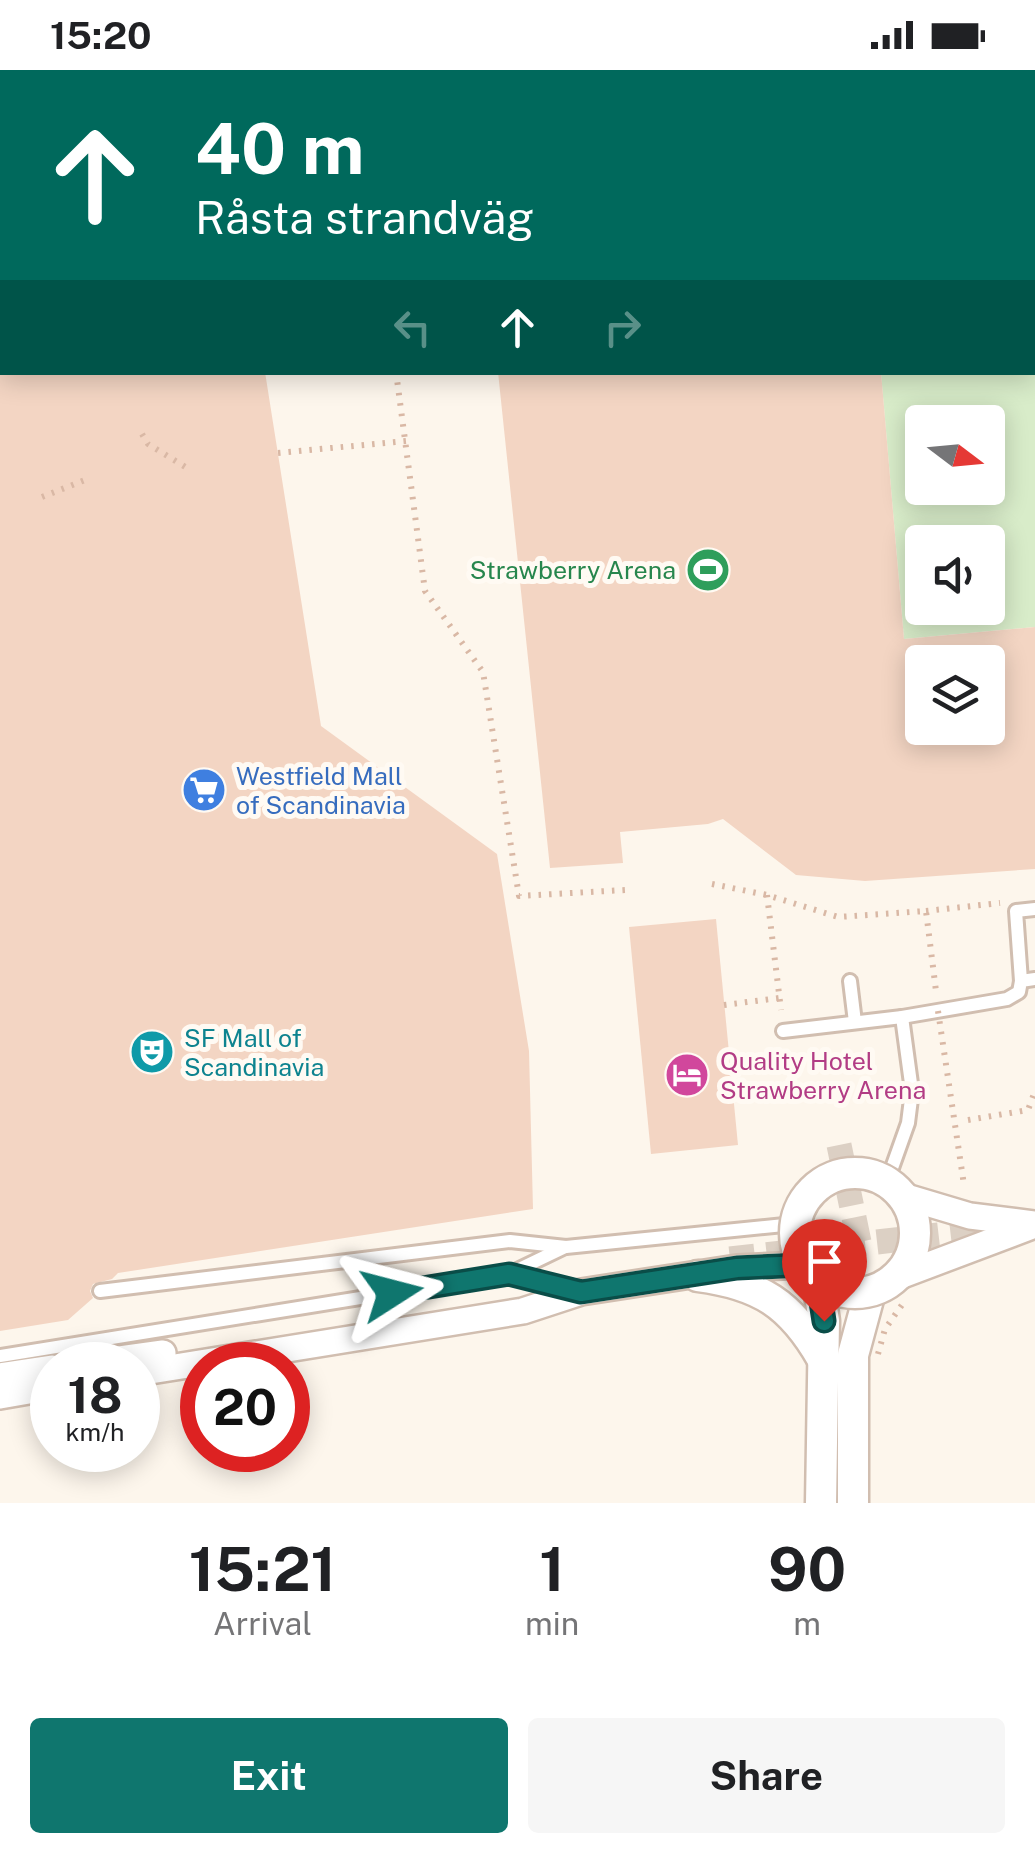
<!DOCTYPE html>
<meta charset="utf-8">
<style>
:root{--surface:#fff;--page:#f6f6f6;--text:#202124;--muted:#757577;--accent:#0f766e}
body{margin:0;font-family:"Public Sans",sans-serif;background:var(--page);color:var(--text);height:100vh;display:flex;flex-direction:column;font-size:38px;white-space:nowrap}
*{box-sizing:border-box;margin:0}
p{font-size:32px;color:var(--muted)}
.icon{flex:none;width:55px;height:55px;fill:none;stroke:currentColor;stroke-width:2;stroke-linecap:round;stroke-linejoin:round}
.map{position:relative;height:1433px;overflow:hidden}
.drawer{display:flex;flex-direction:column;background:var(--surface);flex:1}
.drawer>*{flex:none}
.top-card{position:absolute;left:0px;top:0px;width:1035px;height:305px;box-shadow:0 5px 25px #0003;background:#00695c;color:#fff;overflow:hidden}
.needle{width:65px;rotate:106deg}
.buttons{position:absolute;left:905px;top:335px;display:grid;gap:20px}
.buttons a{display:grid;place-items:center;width:100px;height:100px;border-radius:10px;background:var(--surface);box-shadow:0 5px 25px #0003;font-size:50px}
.speed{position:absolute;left:30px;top:1272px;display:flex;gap:20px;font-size:50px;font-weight:700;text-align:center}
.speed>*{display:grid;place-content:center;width:130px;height:130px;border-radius:50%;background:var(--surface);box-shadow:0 5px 25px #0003;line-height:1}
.speed small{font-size:25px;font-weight:400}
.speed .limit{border:15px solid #d22;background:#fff;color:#111}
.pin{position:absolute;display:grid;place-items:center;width:85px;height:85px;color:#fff;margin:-102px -42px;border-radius:50% 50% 50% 0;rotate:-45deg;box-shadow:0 0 10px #0007}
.pin .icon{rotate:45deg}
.me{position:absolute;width:110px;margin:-55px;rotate:81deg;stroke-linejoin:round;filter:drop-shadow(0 0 8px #0008)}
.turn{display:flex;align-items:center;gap:35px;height:210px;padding:0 30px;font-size:45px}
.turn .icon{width:130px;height:130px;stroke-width:2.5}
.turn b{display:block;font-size:70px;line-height:85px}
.lanes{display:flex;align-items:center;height:95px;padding:0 30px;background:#0003;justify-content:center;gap:50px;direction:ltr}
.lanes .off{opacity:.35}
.eta{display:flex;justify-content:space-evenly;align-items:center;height:170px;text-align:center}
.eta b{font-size:60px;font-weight:700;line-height:70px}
.action{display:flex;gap:20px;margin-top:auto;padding:20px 30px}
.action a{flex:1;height:115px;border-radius:10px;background:var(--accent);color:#fff;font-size:40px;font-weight:700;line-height:115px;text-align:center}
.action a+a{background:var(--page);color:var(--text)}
.status{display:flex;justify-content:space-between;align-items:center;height:70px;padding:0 50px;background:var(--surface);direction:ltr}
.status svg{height:28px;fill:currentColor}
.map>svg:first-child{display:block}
.green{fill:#d8ecc9;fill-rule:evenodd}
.building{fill:#f3d5c3;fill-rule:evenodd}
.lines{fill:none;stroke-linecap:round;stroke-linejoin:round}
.minor-tunnel{stroke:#dcd0c4;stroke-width:25;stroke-dasharray:25 12;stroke-linecap:butt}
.service-casing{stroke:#d1beb0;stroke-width:18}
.minor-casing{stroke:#d1beb0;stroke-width:30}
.tertiary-casing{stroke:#d1beb0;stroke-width:35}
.path{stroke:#d9b8a5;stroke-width:6;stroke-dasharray:2.5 8;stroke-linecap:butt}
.service{stroke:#fff;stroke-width:12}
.minor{stroke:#fff;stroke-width:25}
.tertiary{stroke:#fff;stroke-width:30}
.service-bridge-casing{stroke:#d1beb0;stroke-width:18;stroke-linecap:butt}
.minor-bridge-casing{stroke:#d1beb0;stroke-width:30;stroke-linecap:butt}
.tertiary-bridge-casing{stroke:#d1beb0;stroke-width:35;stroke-linecap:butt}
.path-bridge{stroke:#d9b8a5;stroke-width:6;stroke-dasharray:2.5 8;stroke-linecap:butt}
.service-bridge{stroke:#fff;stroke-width:12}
.minor-bridge{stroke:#fff;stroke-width:25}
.tertiary-bridge{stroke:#fff;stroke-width:30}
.route-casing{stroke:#0a4d48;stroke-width:25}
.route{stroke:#0f766e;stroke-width:18}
.labels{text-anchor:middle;stroke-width:10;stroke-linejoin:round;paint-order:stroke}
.leisure-label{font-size:25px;fill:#27864d;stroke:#fffaf3;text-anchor:end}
.shop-label{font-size:25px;fill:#366cbe;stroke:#fffaf3;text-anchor:start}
.culture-label{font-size:25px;fill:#0d838f;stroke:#fffaf3;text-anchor:start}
.hotel-label{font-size:25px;fill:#b23c85;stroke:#fffaf3;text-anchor:start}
</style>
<div class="status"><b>15:20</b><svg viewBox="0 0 49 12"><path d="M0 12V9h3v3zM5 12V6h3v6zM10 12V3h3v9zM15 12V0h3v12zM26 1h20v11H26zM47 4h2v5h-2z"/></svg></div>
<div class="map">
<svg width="1035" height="1433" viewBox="0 0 1035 1433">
<rect width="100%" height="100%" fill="#fdf6ec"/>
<!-- green -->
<path class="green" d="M 1035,223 L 1035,557 L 904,569 L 881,303 L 1032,302 ZM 922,352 L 988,352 L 988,418 L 922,418 ZM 922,472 L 988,472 L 988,538 L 922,538 Z"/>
<!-- building -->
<g class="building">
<path d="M 0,302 L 265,302 L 321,656 L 497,784 L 529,981 L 533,1139 L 118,1203 L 112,1209 L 93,1214 L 90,1221 L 93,1228 L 68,1250 L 0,1261 Z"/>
<path d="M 498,302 L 881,302 L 904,569 L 1035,557 L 1035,799 L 865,811 L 796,805 L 723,749 L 708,754 L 620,762 L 623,793 L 550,798 ZM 922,592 L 988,592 L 988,658 L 922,658 Z"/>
<path d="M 716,849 L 738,1075 L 651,1084 L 629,857 Z"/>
</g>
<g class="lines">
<!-- minor-tunnel -->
<g class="minor-tunnel">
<path d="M 839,1075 L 859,1172"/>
<path d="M 730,1189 L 989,1159"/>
</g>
<defs>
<g id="service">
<path d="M 850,911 L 855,952"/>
<path d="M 1021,911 L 1016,841 L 1035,839"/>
<path d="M 783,961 L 902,947 L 1007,929 L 1019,922 L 1021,911 L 1035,909"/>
<path d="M 887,1112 L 908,1053 L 912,1021 L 902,947"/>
<path d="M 100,1221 L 510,1171 L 566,1177 L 794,1154"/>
<path d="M 0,1286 L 509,1204 L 565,1177"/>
</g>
<g id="minor">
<path d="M 52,2 L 55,0"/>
<path d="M 0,51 L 2,48"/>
<path d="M 76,1295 L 163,1283"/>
<path d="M 138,1303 L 523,1241 L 581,1222 L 737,1198 L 803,1195"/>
<path d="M 0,1306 L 52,1298"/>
<path d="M 0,1326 L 52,1317"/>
</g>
<g id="tertiary">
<path d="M 698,1206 C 760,1214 791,1234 822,1288"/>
<path d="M 818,1212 L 824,1251 L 821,1433"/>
<path d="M 853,1433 L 853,1285 L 870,1222"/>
</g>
</defs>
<!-- service casing -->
<use href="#service" class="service-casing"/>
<!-- minor casing -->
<use href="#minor" class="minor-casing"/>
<!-- tertiary casing -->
<use href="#tertiary" class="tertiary-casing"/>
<!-- path -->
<g class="path">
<path d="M 374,0 L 377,2"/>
<path d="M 466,0 L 468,2"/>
<path d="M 521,0 L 523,2"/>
<path d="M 741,0 L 742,2"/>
<path d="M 559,2 L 562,0"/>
<path d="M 396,302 L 425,521 L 483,602 L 519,826 L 625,820"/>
<path d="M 142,364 L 148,374 L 187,398"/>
<path d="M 278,383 L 406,371"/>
<path d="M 42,427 L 85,410"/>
<path d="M 712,814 L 767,825 L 838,847 L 926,841 L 936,921"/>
<path d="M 767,825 L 781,940"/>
<path d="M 926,841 L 1000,833"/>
<path d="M 724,935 L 779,928"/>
<path d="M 968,1050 L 1028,1040 L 1035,1021"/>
</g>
<!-- service -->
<use href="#service" class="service"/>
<!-- minor -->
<use href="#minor" class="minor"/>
<!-- tertiary -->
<use href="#tertiary" class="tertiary"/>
<defs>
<path id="service-bridge" d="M 509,1204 L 581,1222"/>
<g id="minor-bridge">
<path d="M 903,1126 L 970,1146 L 1035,1154"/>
<path d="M 897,1207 L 1035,1155"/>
</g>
<circle id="tertiary-bridge" cx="855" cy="1163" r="60"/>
</defs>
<!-- service-bridge casing -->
<use href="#service-bridge" class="service-bridge-casing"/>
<!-- minor-bridge casing -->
<use href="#minor-bridge" class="minor-bridge-casing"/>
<!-- tertiary-bridge casing -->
<use href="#tertiary-bridge" class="tertiary-bridge-casing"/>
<!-- path-bridge -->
<g class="path-bridge">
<path d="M 938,941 L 964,1115"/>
<path d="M 878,1284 L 885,1259 L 904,1232"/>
</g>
<!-- service-bridge -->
<use href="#service-bridge" class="service-bridge"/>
<!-- minor-bridge -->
<use href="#minor-bridge" class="minor-bridge"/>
<!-- tertiary-bridge -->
<use href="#tertiary-bridge" class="tertiary-bridge"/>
</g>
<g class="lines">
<defs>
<path id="route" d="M 392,1223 L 509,1204 L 581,1222 L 737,1198 L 803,1195 L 818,1212 L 824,1251"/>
</defs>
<!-- route casing -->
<use href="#route" class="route-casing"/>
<!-- route -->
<use href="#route" class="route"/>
</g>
<!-- icons -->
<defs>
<symbol id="stadium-disc" viewBox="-11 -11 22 22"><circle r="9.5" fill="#2e9e5b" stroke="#fffaf3"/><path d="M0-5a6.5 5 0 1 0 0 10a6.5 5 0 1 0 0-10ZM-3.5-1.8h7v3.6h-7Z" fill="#fff"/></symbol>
<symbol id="supermarket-disc" viewBox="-11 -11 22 22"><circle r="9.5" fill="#3f7fe0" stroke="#fffaf3"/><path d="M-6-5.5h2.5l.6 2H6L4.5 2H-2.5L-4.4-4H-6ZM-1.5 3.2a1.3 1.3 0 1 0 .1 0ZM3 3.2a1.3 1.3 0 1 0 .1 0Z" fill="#fff"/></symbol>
<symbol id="theatre-disc" viewBox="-11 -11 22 22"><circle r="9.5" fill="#0f9aa8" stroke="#fffaf3"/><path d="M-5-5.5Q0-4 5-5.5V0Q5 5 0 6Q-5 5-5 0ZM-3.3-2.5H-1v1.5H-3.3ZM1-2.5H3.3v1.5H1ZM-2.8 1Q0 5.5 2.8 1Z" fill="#fff"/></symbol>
<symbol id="hotel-disc" viewBox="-11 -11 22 22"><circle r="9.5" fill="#d1479c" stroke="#fffaf3"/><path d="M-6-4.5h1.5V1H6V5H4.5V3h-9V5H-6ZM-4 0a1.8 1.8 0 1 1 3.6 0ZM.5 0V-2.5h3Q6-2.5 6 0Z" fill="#fff"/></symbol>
</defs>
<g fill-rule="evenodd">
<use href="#stadium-disc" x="683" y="475" width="50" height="50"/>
<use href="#supermarket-disc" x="179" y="695" width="50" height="50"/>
<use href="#theatre-disc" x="127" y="957" width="50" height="50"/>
<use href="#hotel-disc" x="662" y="980" width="50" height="50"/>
</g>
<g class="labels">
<!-- leisure labels -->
<g class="leisure-label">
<text x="676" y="509">Strawberry Arena</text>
</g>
<!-- shop labels -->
<g class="shop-label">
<text x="236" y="715">Westfield Mall<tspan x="236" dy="29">of Scandinavia</tspan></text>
</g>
<!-- culture labels -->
<g class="culture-label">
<text x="184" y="977">SF Mall of<tspan x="184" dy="29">Scandinavia</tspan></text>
</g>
<!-- hotel labels -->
<g class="hotel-label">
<text x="720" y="1000">Quality Hotel<tspan x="720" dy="29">Strawberry Arena</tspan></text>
</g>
</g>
</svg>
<div class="buttons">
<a><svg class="needle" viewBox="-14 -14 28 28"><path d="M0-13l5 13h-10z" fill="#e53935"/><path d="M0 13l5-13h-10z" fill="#757577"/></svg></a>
<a><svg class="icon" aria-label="sound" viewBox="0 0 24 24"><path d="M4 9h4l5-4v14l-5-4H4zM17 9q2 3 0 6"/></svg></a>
<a><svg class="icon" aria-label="layers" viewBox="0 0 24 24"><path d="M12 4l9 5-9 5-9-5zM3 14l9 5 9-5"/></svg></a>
</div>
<div class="speed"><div>18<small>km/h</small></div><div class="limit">20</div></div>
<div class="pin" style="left:824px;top:1251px;background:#d93025"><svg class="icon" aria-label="arrive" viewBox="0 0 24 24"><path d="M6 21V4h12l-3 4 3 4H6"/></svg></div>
<svg class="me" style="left:392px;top:1223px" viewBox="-20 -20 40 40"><path d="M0-17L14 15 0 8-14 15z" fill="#0f766e" stroke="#fff" stroke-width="4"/></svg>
<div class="top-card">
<div class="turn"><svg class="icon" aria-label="ahead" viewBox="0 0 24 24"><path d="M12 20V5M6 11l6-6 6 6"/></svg><div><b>40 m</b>Råsta strandväg</div></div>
<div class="lanes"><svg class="icon off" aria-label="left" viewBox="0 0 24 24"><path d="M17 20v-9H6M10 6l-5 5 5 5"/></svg><svg class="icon" aria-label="ahead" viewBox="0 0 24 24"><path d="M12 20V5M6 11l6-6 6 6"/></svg><svg class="icon off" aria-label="right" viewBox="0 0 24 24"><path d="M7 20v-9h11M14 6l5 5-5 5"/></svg></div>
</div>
</div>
<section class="drawer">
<div class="eta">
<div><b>15:21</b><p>Arrival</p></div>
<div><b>1</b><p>min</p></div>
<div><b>90</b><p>m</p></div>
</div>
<div class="action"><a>Exit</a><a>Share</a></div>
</section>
